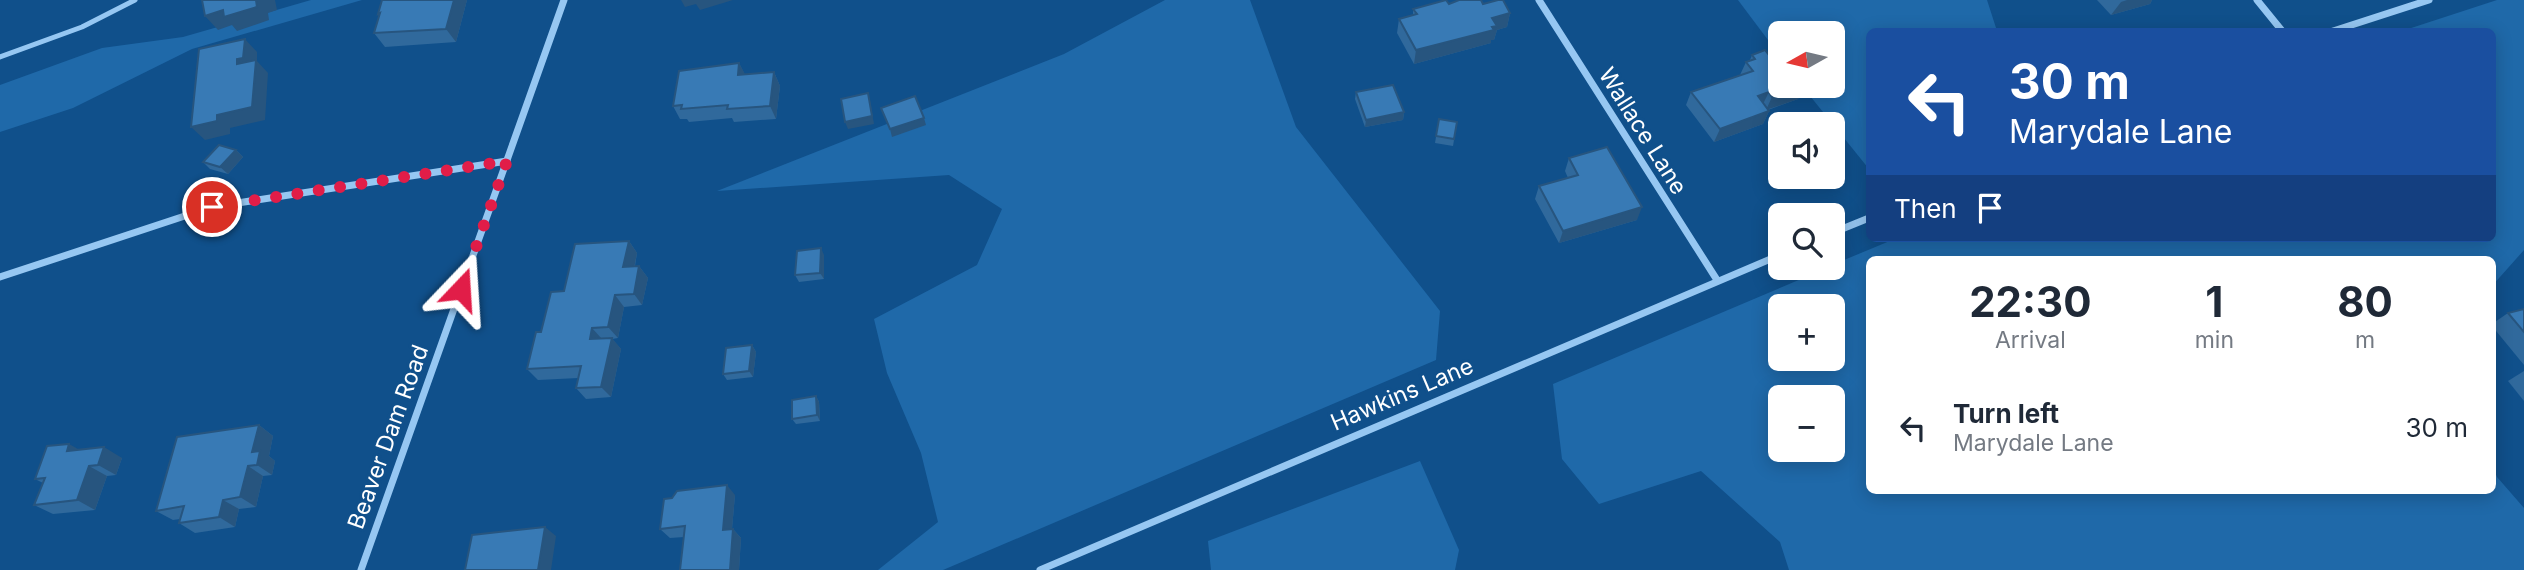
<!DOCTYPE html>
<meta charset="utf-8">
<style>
:root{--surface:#fff;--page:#f6f6f7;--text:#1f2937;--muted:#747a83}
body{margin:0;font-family:Inter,sans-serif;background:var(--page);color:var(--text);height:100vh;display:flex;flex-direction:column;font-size:26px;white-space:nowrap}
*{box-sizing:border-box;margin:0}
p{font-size:23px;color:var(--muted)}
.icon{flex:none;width:38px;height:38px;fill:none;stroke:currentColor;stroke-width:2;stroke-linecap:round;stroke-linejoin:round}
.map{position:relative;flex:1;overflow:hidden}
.side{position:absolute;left:1866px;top:256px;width:630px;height:238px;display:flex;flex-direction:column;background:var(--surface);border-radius:10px;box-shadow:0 4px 18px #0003}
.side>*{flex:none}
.guide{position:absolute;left:1866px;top:28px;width:630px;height:214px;border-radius:10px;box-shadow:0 4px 18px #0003;background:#1a4fa0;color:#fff;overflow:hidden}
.needle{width:46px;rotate:262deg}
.fabs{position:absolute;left:1768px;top:21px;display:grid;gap:14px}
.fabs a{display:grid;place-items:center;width:77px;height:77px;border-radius:10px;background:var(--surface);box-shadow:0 4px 18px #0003;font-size:35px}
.pin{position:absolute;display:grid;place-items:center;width:60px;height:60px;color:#fff;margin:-30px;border:4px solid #fff;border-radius:50%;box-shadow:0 2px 7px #0007}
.me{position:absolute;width:77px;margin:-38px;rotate:20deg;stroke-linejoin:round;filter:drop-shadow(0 0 5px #0008)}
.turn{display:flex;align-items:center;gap:24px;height:147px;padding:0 28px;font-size:32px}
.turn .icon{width:91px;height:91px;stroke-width:2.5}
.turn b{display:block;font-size:49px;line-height:60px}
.then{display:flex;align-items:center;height:66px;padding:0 28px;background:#0003;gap:14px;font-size:26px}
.eta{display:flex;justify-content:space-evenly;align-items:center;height:119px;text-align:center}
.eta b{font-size:42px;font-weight:700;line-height:49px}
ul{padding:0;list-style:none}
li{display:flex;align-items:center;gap:21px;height:105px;padding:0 28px}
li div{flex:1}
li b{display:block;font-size:26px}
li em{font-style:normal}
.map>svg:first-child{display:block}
.green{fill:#1f69a9;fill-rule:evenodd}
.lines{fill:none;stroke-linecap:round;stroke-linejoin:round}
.service{stroke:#96c7f2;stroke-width:5}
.minor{stroke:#96c7f2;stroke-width:7}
.wall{fill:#30699c}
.shaded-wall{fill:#27557f}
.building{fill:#387ab5;stroke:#27557f;stroke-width:2}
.route{stroke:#e11d48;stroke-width:12;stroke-dasharray:0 21.6}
.labels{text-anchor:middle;stroke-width:6;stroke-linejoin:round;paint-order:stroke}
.street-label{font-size:23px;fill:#fff;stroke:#10508b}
</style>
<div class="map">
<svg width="2524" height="570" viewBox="0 0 2524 570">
<rect width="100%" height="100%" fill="#10508b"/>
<!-- green -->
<g class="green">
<path d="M 311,0 L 362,0 L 192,49 L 73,108 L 0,132 L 0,85 L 102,48 L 183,37 Z"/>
<path d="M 1165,0 L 1250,0 L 1296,127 L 1440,311 L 1436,360 L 943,570 L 878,570 L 938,522 L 921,453 L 887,373 L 874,319 L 977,265 L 1002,209 L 949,175 L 717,191 L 1064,54 Z"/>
<path d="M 1738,0 L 1987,0 L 1997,31 L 1869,32 L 1869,169 L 1802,86 L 1832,86 L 1832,33 L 1780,33 L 1780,56 Z"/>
<path d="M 2497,0 L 2524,0 L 2524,250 L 2492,286 L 2492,259 L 1869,259 L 1869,490 L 2492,490 L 2492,465 L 2497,477 L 2524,508 L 2524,570 L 1789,570 L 1780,542 L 1701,471 L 1599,504 L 1562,459 L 1553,384 L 1827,268 L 1832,268 L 1832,265 L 1897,238 L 2492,238 L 2492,32 L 2402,31 ZM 1832,306 L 1832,359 L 1780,359 L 1780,306 ZM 1832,397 L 1832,450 L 1780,450 L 1780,397 Z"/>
<path d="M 1420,461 L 1459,550 L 1455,570 L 1211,570 L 1208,541 Z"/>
</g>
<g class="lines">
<!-- service -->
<path class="service" d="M 0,57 L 82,27 L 135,0"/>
<!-- minor -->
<g class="minor">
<path d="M 1539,0 L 1717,280"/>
<path d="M 2257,0 L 2283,32"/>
<path d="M 2330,32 L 2429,0"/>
<path d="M 1832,233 L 1869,218"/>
<path d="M 0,277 L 212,207 L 507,161"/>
<path d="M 361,570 L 564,0"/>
<path d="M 1040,570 L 1780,255"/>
</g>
</g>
<!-- wall -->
<g class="wall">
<path d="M 467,0 L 456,42 L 385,47 L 374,33 L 380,16 L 378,14 Z"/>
<path d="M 2097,0 L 2152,0 L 2150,4 L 2111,15 Z"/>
<path d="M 1449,4 L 1510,13 L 1507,27 L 1497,30 L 1494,40 L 1491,40 L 1491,43 L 1414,64 L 1397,33 L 1399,19 L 1413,16 L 1413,9 Z"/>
<path d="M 1752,55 L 1769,55 L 1804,86 L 1798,99 L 1768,110 L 1769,111 L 1763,124 L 1714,142 L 1686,105 L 1691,92 L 1740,75 L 1746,62 L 1750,60 Z"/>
<path d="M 739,63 L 745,75 L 774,72 L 780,86 L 776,119 L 734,122 L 732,118 L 689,122 L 687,119 L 680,119 L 673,106 Z"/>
<path d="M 1356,92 L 1404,112 L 1403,120 L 1365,127 L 1355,99 Z"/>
<path d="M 1439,119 L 1457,122 L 1453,146 L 1435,143 Z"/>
<path d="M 236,150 L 243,157 L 228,174 L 210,169 L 203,162 Z"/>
<path d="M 1569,158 L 1637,220 L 1559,243 L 1535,199 L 1539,186 L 1568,178 L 1565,171 Z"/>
<path d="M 629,241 L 637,253 L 635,266 L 639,266 L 648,278 L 642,305 L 624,307 L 618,338 L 612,339 L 621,349 L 611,397 L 586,399 L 576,388 L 578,378 L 538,380 L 527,369 L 564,291 Z"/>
<path d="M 824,255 L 824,279 L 799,282 L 795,275 Z"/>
<path d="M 2524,309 L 2524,365 L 2492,326 L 2492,324 L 2508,313 Z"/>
<path d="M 752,345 L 756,352 L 753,377 L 727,380 L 723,374 Z"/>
<path d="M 2524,371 L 2524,401 L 2508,381 Z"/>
<path d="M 816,396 L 819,402 L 820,421 L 796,424 L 792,419 Z"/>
<path d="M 259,425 L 273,436 L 269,456 L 275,461 L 272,475 L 263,476 L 256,507 L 239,509 L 235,527 L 195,533 L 179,523 L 180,519 L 173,520 L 156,511 Z"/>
<path d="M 80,450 L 122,458 L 116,475 L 107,476 L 95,510 L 53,514 L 34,505 L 43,483 L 35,479 Z"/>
<path d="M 735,495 L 732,529 L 733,529 L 741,538 L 739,570 L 680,570 L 684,537 L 670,538 L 660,529 Z"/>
</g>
<!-- shaded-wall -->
<g class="shaded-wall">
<path d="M 256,0 L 275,0 L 277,10 L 268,13 L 269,20 L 237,31 L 232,25 L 218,30 L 205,16 Z"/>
<path d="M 454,0 L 467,0 L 456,42 L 446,29 Z"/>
<path d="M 681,0 L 733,0 L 700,10 L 696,4 L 685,7 Z"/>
<path d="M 2127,0 L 2152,0 L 2150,4 L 2111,15 L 2121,2 Z"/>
<path d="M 1510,13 L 1507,27 L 1497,30 L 1494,40 L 1491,40 L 1491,43 L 1414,64 L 1416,50 L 1492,18 Z"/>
<path d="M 245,39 L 257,52 L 257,61 L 268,73 L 265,120 L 230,128 L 230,134 L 205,140 L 191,127 L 217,115 Z"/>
<path d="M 739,63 L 746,76 L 738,75 Z"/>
<path d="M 774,72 L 780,86 L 776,119 L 770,106 Z"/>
<path d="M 1804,86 L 1798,99 L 1766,110 L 1772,97 Z"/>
<path d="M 1769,92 L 1762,106 L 1758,96 Z"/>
<path d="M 868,93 L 870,101 L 874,124 L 848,129 L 845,122 Z"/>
<path d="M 1769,111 L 1763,124 L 1714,142 L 1720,129 Z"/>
<path d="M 1404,112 L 1403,120 L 1365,127 L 1366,120 Z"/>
<path d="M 924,118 L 926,125 L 892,137 L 890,129 Z"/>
<path d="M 236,150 L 243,157 L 228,174 L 220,167 Z"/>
<path d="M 1642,207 L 1637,220 L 1559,243 L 1563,231 Z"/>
<path d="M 629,241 L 637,253 L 632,279 L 623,267 Z"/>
<path d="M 821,248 L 824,255 L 824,279 L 820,273 Z"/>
<path d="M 639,266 L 648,278 L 642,305 L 634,294 Z"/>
<path d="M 615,295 L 624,307 L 618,338 L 608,327 Z"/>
<path d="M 592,328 L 602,339 L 590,339 Z"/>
<path d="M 612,338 L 621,349 L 611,397 L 601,387 Z"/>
<path d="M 752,345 L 756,352 L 753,377 L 749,371 Z"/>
<path d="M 816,396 L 819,402 L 820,421 L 817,415 Z"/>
<path d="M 259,425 L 273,436 L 269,456 L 275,461 L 272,475 L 257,465 L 252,452 Z"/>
<path d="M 69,444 L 87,454 L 67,451 Z"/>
<path d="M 104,447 L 122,458 L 116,475 L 98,465 Z"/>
<path d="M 89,466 L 107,476 L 95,510 L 77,500 Z"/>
<path d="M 248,466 L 263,476 L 256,507 L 240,497 Z"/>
<path d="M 727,485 L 735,495 L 731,540 L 723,530 Z"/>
<path d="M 223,500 L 239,509 L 235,527 L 219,517 Z"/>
<path d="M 545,527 L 556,536 L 551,570 L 538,570 Z"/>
<path d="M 733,529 L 741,538 L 739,570 L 730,570 Z"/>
</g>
<!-- building -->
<g class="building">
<path d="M 202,0 L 256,0 L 257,7 L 224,17 L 223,10 L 205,16 Z"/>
<path d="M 382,0 L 454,0 L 446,29 L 374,33 L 380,13 L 378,14 Z"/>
<path d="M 1446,0 L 1449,4 L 1459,0 L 1481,0 L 1483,4 L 1498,0 L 1503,0 L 1510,13 L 1492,18 L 1497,26 L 1492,27 L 1494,30 L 1416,50 L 1399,19 L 1417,14 L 1413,9 Z"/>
<path d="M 245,39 L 243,58 L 237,59 L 237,64 L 256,60 L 252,107 L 217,115 L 217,121 L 191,127 L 199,49 Z"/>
<path d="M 1765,50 L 1769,55 L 1777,52 L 1780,55 L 1780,86 L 1804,86 L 1772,97 L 1769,92 L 1758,96 L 1769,111 L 1720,129 L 1691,92 L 1753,71 L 1746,62 L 1755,59 L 1752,55 Z"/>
<path d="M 739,63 L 738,75 L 774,72 L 770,106 L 727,109 L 728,105 L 681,109 L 682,105 L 673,106 L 679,71 Z"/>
<path d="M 1393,85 L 1404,112 L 1366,120 L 1356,92 Z"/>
<path d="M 868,93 L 872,116 L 845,122 L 841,99 Z"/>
<path d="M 915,96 L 924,118 L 890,129 L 881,108 Z"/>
<path d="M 1439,119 L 1457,122 L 1454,139 L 1436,136 Z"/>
<path d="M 219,145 L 236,150 L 220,167 L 203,162 Z"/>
<path d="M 1607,147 L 1642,207 L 1563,231 L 1539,186 L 1578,175 L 1569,158 Z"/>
<path d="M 629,241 L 623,267 L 639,266 L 634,294 L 615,295 L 608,327 L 592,328 L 590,339 L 612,338 L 601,387 L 576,388 L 581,366 L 527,369 L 536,332 L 541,332 L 551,292 L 564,291 L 575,244 Z"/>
<path d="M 821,248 L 820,273 L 795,275 L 797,251 Z"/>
<path d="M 2524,309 L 2524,332 L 2508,313 Z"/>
<path d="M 752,345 L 749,371 L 723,374 L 726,348 Z"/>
<path d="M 816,396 L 817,415 L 792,419 L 792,400 Z"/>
<path d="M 259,425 L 252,452 L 260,451 L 257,465 L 248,466 L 240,497 L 223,500 L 219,517 L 179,523 L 184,506 L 156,511 L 177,437 Z"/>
<path d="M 69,444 L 67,451 L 104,447 L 98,465 L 89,466 L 77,500 L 34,505 L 45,478 L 35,479 L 47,446 Z"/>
<path d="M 727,485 L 723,530 L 733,529 L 730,570 L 680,570 L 685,526 L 660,529 L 664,499 L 672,498 L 677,491 Z"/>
<path d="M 545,527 L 538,570 L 465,570 L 472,535 Z"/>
</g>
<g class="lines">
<!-- route -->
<path class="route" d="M 212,207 L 507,161 L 461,289"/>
</g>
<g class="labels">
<!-- street labels -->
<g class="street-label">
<text transform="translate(1643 131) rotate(58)" y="8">Wallace Lane</text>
<text transform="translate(1402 394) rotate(-23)" y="8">Hawkins Lane</text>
<text transform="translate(388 437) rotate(-70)" y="8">Beaver Dam Road</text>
</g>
</g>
</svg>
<div class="fabs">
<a><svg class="needle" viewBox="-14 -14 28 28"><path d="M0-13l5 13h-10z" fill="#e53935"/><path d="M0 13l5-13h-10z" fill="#747a83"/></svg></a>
<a><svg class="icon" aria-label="sound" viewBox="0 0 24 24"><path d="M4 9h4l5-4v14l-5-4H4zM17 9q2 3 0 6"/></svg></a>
<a><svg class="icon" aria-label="search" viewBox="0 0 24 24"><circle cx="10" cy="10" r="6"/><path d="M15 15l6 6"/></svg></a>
<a>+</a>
<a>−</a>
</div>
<div class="pin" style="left:212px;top:207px;background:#d93025"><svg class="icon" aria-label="arrive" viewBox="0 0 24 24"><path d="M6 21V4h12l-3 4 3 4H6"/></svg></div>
<svg class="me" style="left:461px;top:289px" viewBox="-20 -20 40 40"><path d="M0-17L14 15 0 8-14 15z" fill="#e11d48" stroke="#fff" stroke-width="4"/></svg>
<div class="guide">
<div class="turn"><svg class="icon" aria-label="left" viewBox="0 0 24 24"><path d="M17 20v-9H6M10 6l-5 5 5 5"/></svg><div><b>30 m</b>Marydale Lane</div></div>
<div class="then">Then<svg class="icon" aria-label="arrive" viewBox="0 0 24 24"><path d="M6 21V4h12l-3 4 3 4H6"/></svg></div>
</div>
<section class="side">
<div class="eta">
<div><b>22:30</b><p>Arrival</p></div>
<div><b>1</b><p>min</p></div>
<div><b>80</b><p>m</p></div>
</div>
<ul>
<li><svg class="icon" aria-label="left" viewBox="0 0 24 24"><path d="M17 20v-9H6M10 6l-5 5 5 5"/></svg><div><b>Turn left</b><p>Marydale Lane</p></div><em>30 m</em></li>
</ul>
</section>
</div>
